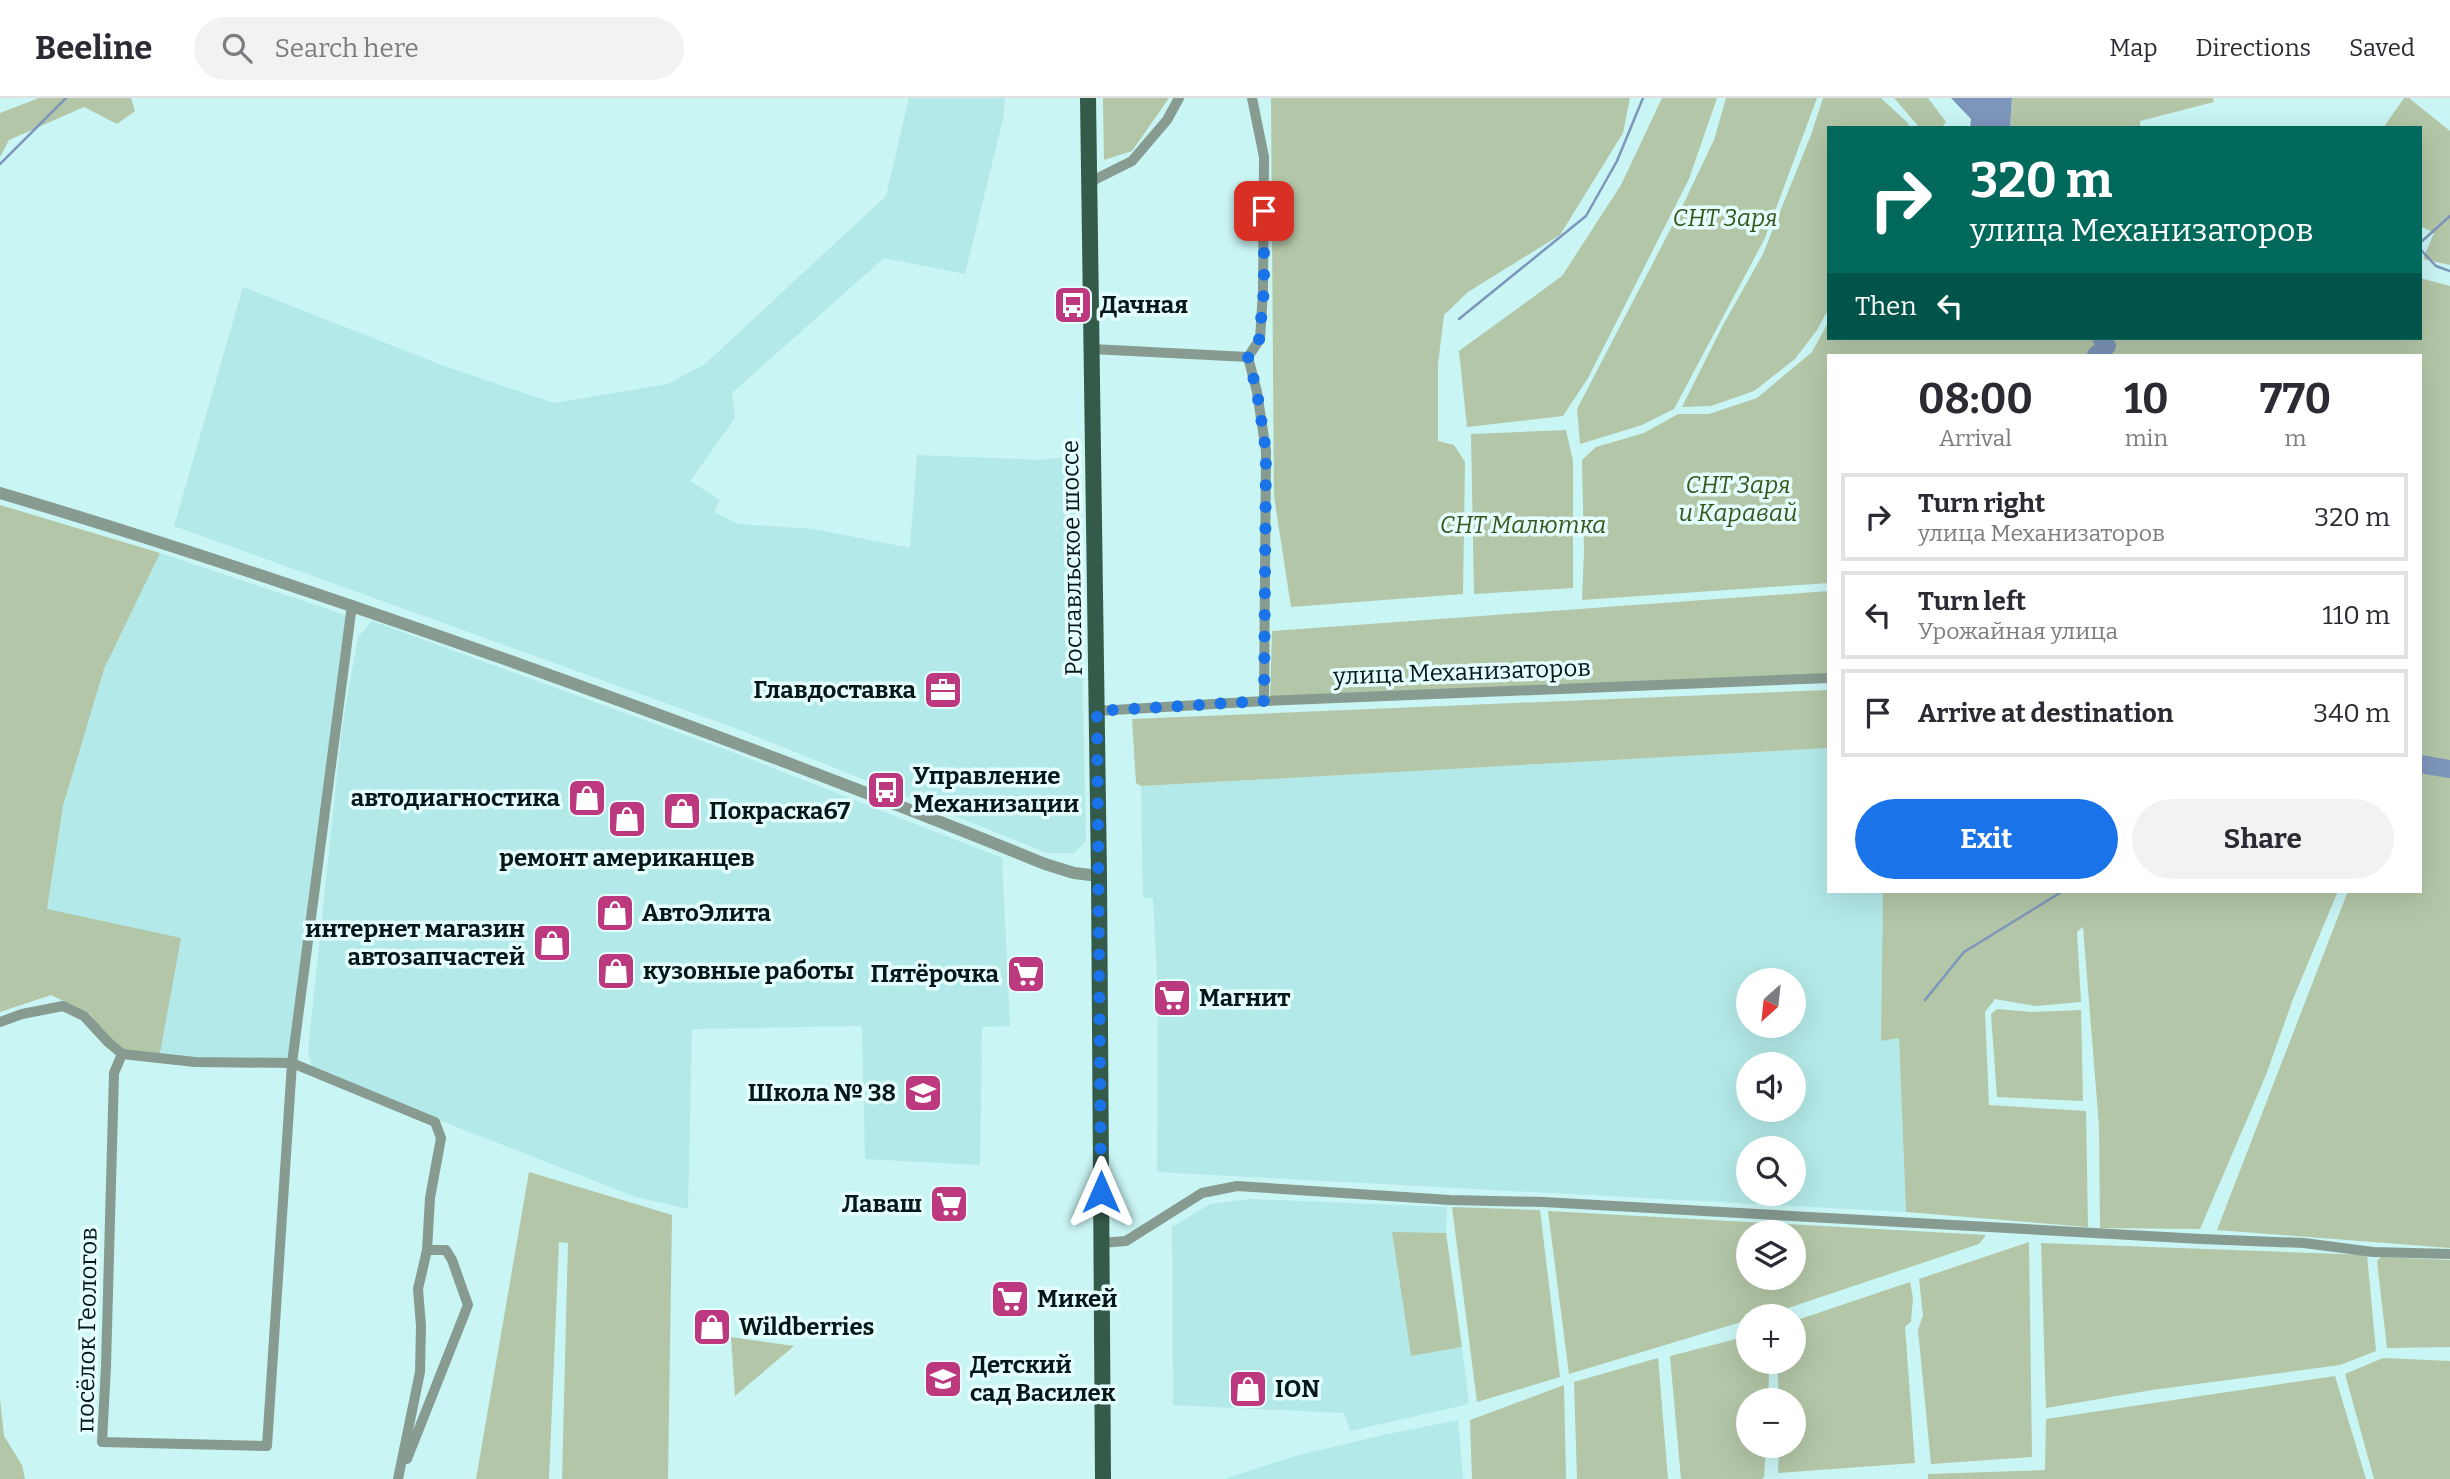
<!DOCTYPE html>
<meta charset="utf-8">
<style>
:root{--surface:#fff;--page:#f2f2f3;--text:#2b2b33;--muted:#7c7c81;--line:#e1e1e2;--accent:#1a73e8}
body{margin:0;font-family:Bitter,serif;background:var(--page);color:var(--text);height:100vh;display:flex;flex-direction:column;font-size:26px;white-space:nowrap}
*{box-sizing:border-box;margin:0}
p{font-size:23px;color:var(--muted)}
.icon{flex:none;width:38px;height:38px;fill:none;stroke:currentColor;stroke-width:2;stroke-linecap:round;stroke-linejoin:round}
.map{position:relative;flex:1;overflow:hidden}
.panel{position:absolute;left:1827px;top:256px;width:595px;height:539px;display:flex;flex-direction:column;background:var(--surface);border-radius:0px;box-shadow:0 7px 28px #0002}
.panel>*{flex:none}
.top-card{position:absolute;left:1827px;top:28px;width:595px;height:214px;border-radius:0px;box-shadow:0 7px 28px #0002;background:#00695c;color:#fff;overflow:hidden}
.needle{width:46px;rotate:207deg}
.controls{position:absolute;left:1736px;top:870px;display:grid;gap:14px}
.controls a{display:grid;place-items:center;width:70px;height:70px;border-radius:50%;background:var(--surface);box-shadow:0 7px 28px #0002;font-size:35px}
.pin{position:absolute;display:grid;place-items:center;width:60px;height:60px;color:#fff;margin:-30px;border-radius:14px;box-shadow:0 4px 10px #0006}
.me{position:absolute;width:77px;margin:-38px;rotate:0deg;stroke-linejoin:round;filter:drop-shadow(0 0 5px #0008)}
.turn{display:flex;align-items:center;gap:24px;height:147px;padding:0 28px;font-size:32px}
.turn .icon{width:91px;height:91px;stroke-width:2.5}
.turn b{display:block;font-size:49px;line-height:60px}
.then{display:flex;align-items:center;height:66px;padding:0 28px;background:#0003;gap:14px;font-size:26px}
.eta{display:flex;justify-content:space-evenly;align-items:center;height:119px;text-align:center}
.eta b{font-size:42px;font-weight:700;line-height:49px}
.action{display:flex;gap:14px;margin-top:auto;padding:14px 28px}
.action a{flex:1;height:80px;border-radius:42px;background:var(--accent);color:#fff;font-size:28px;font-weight:700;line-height:80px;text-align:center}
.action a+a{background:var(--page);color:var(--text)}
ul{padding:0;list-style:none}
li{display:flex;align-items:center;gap:21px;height:88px;margin:0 14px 10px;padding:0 14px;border:4px solid var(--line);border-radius:0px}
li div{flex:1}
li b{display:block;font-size:26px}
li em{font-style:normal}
header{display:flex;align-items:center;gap:42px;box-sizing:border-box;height:98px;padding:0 35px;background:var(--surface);border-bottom:2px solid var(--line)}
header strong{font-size:33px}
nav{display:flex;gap:38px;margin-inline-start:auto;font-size:24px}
.search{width:490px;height:63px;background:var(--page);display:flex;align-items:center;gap:18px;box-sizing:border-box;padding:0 24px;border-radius:38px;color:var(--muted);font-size:26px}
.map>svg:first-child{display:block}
.built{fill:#b3e9e8;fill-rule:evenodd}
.green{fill:#b3c6a7;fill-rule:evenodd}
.water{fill:#7d96bb}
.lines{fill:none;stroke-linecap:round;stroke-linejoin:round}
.stream{stroke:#7d96bb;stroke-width:2.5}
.river{stroke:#7d96bb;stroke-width:18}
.minor{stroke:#879b91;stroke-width:10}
.tertiary{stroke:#879b91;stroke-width:12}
.primary{stroke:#345a49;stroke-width:16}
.route{stroke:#1a73e8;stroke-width:12;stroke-dasharray:0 21.6}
.labels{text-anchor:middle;stroke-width:7;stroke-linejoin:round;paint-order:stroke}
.park-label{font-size:24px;font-style:italic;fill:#37561d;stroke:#e4fefe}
.poi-label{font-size:24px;font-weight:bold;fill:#071717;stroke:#e4fefe;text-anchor:start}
.street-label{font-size:24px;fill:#071717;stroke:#e4fefe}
</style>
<header>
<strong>Beeline</strong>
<div class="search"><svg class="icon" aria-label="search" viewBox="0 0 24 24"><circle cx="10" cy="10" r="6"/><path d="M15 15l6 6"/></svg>Search here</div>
<nav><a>Map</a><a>Directions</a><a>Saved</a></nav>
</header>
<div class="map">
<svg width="2450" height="1381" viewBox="0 0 2450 1381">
<rect width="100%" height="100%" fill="#c9f5f4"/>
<!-- built -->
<g class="built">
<path d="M 909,0 L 1005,0 L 1003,21 L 965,176 L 884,160 L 732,295 L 735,320 L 690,383 L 720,402 L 714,414 L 738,426 L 814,431 L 910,450 L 917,357 L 1040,362 L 1078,357 L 1086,743 L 1074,755 L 1047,755 L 743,633 L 174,428 L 243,189 L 444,268 L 554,305 L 668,286 L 705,266 L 886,98 Z"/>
<path d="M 160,455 L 348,518 L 289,967 L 159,960 L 47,811 L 63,708 L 104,571 Z"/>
<path d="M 372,523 L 740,657 L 1002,760 L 1010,928 L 982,929 L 980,1067 L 865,1061 L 862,928 L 692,931 L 688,1111 L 636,1099 L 436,1021 L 312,968 L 308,953 L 342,629 L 358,539 Z"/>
<path d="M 1829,650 L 1829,793 L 1883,793 L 1881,943 L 1899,940 L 1906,1114 L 1157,1074 L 1158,901 L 1153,800 L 1143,800 L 1141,688 ZM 1748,882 L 1794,882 L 1794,928 L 1748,928 ZM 1748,966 L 1794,966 L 1794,1012 L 1748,1012 ZM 1748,1050 L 1794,1050 L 1794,1096 L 1748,1096 Z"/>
<path d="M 1250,1101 L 1447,1109 L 1446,1135 L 1392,1135 L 1412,1258 L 1462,1249 L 1469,1306 L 1350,1333 L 1344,1315 L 1173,1307 L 1172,1129 L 1210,1106 Z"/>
<path d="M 1458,1322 L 1463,1381 L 1225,1381 L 1295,1358 L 1383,1337 Z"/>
</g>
<!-- green -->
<g class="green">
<path d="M 39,0 L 131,0 L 135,13 L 117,26 L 84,9 L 9,42 L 0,59 L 0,15 Z"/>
<path d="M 1103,0 L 1169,0 L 1132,53 L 1104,62 Z"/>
<path d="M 1271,0 L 1630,0 L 1623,35 L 1560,137 L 1468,194 L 1444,217 L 1438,266 L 1438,343 L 1454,347 L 1465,364 L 1463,496 L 1291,509 L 1274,398 Z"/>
<path d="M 1662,0 L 1717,0 L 1689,81 L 1588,280 L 1563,318 L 1467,329 L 1459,253 L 1562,178 L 1621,87 Z"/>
<path d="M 1726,0 L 1817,0 L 1765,140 L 1674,311 L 1642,327 L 1580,346 L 1577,311 L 1681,111 L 1714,42 Z"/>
<path d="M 1823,0 L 1881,0 L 1909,26 L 1907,30 L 1829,30 L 1829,210 L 1817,232 L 1795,261 L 1754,293 L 1711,308 L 1682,309 L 1723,227 L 1763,156 L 1811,37 Z"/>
<path d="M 1894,0 L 1928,0 L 1946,24 L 1941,30 L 1920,30 Z"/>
<path d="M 2012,0 L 2213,0 L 2214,4 L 2140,23 L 2140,30 L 2010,30 Z"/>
<path d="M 2404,0 L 2409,0 L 2450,33 L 2450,167 L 2423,161 L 2434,135 L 2420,128 L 2420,30 L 2383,30 Z"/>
<path d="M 2420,180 L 2450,188 L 2450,1150 L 2217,1132 L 2348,793 L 2420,793 L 2420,257 L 1829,257 L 1829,485 L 1582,502 L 1584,454 L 1582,362 L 1596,349 L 1644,335 L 1678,316 L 1709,316 L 1757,300 L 1812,254 L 1829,223 L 1829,240 L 2420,240 Z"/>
<path d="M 1566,332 L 1573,363 L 1573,490 L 1474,496 L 1471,336 Z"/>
<path d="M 0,407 L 160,455 L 104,571 L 63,708 L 47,811 L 181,840 L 159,960 L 116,950 L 89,915 L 51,897 L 0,914 Z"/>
<path d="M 1829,493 L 1829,579 L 1270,605 L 1272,533 Z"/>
<path d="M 1829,592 L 1829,650 L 1141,688 L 1136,685 L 1132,621 Z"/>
<path d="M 1883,793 L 2338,793 L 2293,901 L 2266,977 L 2200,1131 L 2100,1130 L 2099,1028 L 2083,829 L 2077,834 L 2081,904 L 2035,908 L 1995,901 L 1985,914 L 1989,1007 L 2086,1013 L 2088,1129 L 1906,1114 L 1899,940 L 1881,943 Z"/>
<path d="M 1997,911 L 2032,914 L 2081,912 L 2083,1003 L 1997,999 L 1991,916 Z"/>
<path d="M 529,1074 L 672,1117 L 668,1381 L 562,1381 L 568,1145 L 559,1144 L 549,1381 L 476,1381 Z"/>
<path d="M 1452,1109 L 1540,1112 L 1560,1279 L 1477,1304 Z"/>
<path d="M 1548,1113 L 1986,1137 L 1979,1146 L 1785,1211 L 1762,1218 L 1748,1218 L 1748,1222 L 1569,1276 ZM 1748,1134 L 1794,1134 L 1794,1180 L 1748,1180 Z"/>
<path d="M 1392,1134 L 1446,1135 L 1462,1249 L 1411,1258 Z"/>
<path d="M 2029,1144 L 2032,1359 L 1931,1366 L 1918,1232 L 1923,1217 L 1919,1181 Z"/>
<path d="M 2041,1145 L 2367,1157 L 2376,1253 L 2340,1267 L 2152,1292 L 2046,1310 Z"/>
<path d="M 2381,1159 L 2450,1162 L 2450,1249 L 2387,1250 L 2377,1163 Z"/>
<path d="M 1910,1184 L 1913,1200 L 1911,1224 L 1905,1229 L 1915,1365 L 1778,1375 L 1779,1348 L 1794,1348 L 1794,1302 L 1779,1302 L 1777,1264 L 1794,1264 L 1794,1223 Z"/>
<path d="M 1748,1238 L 1748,1264 L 1766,1264 L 1769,1277 L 1768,1302 L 1748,1302 L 1748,1348 L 1766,1348 L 1764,1379 L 1762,1381 L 1681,1381 L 1670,1258 Z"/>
<path d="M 731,1239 L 794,1248 L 735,1298 Z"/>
<path d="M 1658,1260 L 1668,1381 L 1577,1381 L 1574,1284 Z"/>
<path d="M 2383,1260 L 2450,1263 L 2450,1381 L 2374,1381 L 2345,1276 Z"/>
<path d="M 2335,1278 L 2366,1381 L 1928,1381 L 1928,1376 L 2045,1372 L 2046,1321 Z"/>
<path d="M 1564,1287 L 1566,1381 L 1472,1381 L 1470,1322 Z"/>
<path d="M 0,1301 L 4,1338 L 22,1367 L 25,1381 L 0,1381 Z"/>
</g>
<!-- water -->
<path class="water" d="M 1951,0 L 2012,0 L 2010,30 L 1970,30 L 1971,21 Z"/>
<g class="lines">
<!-- stream -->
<g class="stream">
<path d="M 0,66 L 66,0"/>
<path d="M 2420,145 L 2450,118"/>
<path d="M 2420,151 L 2436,168 L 2450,173"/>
<path d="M 1459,221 L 1586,118 L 1617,63 L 1643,0"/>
<path d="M 1925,902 L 1964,854 L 2063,793"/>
</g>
<!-- river -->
<g class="river">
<path d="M 2096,257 L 2107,248 L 2101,240"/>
<path d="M 2420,666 L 2450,671"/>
</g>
<!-- minor -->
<g class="minor">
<path d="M 1252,0 L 1264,59 L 1263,193 L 1260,241 L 1248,259 L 1257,294 L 1266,353 L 1264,603"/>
<path d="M 1088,85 L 1132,63 L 1167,22 L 1179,0"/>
<path d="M 1092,251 L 1248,259"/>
<path d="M 352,507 L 292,965 L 267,1348 L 102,1344 L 106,1268 L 114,975 L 122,956 L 195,964 L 292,965 L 435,1024 L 441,1040 L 430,1100 L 427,1152 L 418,1191 L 421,1228 L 420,1274 L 398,1381"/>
<path d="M 1097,613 L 1264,603 L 1829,580"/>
<path d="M 0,924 L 22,916 L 63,908 L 84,918 L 108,944 L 122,956"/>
<path d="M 1101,1145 L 1126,1143 L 1202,1095 L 1237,1088 L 1450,1102 L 1543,1104 L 2201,1141 L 2304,1145 L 2373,1154 L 2450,1156"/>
<path d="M 407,1361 L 468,1207 L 452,1162 L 446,1152 L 427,1152"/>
</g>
<!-- tertiary -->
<path class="tertiary" d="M 0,395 C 173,446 343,504 513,564 C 692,628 869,694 1045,766 L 1074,775 L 1099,778"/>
<!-- primary -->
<path class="primary" d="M 1088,0 L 1099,778 L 1103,1381"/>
</g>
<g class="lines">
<!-- route -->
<path class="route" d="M 1101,1094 L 1097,613 L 1264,603 L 1266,353 L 1257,294 L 1248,259 L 1259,242 L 1264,192 L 1264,113"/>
</g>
<!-- icons -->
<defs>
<symbol id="bus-square" viewBox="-11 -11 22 22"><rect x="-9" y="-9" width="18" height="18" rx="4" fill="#bd397f" stroke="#e4fefe"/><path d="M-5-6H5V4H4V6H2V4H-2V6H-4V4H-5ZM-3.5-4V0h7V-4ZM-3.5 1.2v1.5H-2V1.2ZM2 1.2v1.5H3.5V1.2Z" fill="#fff"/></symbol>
<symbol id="office-square" viewBox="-11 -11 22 22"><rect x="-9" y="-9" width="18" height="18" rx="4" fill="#bd397f" stroke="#e4fefe"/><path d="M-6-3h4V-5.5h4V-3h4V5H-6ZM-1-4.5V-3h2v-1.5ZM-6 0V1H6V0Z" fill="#fff"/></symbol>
<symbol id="shop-square" viewBox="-11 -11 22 22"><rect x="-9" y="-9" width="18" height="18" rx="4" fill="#bd397f" stroke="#e4fefe"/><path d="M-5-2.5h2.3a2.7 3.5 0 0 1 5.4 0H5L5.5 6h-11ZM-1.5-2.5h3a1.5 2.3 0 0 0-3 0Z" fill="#fff"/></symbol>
<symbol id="supermarket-square" viewBox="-11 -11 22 22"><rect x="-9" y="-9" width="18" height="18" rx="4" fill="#bd397f" stroke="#e4fefe"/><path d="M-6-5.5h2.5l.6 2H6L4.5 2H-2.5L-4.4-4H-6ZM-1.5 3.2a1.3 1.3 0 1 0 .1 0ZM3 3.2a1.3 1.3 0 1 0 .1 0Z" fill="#fff"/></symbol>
<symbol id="school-square" viewBox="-11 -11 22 22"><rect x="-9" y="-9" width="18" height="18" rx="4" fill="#bd397f" stroke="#e4fefe"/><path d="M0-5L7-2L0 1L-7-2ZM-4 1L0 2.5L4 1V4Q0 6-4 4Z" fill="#fff"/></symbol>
</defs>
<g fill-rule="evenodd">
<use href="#bus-square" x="1051" y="185" width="44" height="44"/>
<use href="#office-square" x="921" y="570" width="44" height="44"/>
<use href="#bus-square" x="864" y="670" width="44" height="44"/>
<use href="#shop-square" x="565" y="678" width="44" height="44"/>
<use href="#shop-square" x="660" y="691" width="44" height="44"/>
<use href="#shop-square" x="605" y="699" width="44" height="44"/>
<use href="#shop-square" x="593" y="793" width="44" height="44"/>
<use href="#shop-square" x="530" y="823" width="44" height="44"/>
<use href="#shop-square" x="594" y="851" width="44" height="44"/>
<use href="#supermarket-square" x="1004" y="854" width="44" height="44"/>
<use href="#supermarket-square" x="1150" y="878" width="44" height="44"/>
<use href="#school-square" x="901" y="973" width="44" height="44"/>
<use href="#supermarket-square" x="927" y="1084" width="44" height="44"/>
<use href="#supermarket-square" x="988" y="1179" width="44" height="44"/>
<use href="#shop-square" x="690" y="1207" width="44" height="44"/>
<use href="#school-square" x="921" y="1259" width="44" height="44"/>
<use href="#shop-square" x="1226" y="1269" width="44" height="44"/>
</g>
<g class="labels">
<!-- park labels -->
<g class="park-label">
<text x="1725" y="128">СНТ Заря</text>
<text x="1738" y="395">СНТ Заря<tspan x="1738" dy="28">и Каравай</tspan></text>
<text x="1523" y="435">СНТ Малютка</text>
</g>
<!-- poi labels -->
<g class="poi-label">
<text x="1100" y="215">Дачная</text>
<text x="916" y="600" text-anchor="end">Главдоставка</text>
<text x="913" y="686">Управление<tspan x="913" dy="28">Механизации</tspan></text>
<text x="560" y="708" text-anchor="end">автодиагностика</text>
<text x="709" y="721">Покраска67</text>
<text x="627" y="768" text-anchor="middle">ремонт американцев</text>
<text x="642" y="823">АвтоЭлита</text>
<text x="525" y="839" text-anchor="end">интернет магазин<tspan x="525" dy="28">автозапчастей</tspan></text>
<text x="643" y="881">кузовные работы</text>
<text x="999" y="884" text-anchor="end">Пятёрочка</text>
<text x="1199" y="908">Магнит</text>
<text x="896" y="1003" text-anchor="end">Школа № 38</text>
<text x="922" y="1114" text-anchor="end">Лаваш</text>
<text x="1037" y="1209">Микей</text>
<text x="739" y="1237">Wildberries</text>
<text x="970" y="1275">Детский<tspan x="970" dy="28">сад Василек</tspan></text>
<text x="1275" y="1299">ION</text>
</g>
<!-- street labels -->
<g class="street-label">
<text transform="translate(1072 460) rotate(-91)" y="8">Рославльское шоссе</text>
<text transform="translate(1462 574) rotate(-2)" y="8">улица Механизаторов</text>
<text transform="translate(87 1232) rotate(-89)" y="8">посёлок Геологов</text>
</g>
</g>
</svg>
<div class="controls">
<a><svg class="needle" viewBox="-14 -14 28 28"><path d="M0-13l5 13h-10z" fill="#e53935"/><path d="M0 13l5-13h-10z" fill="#7c7c81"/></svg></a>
<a><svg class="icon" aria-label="sound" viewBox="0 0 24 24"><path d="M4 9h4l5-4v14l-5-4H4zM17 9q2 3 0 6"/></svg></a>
<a><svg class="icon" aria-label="search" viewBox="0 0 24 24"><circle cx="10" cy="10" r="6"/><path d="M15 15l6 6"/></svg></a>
<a><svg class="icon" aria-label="layers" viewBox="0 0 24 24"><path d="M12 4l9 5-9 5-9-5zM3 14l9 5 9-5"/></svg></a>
<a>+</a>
<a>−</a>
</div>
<div class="pin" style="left:1264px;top:113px;background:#d93025"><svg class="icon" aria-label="arrive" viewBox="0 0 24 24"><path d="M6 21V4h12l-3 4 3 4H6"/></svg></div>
<svg class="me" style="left:1101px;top:1094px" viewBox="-20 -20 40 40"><path d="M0-17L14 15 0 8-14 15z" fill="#1a73e8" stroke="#fff" stroke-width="4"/></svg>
<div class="top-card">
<div class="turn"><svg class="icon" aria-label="right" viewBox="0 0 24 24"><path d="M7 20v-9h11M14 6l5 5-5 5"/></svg><div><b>320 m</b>улица Механизаторов</div></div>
<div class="then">Then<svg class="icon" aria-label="left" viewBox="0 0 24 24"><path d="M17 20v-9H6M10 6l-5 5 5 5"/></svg></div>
</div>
<section class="panel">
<div class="eta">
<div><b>08:00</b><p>Arrival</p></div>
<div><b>10</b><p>min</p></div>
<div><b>770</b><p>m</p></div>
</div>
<ul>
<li><svg class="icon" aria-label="right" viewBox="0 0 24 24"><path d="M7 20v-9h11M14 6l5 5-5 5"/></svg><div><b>Turn right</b><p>улица Механизаторов</p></div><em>320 m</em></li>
<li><svg class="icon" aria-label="left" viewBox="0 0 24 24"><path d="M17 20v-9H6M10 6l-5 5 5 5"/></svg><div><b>Turn left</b><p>Урожайная улица</p></div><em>110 m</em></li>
<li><svg class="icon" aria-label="arrive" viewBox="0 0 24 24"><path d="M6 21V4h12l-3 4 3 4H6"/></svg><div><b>Arrive at destination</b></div><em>340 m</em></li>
</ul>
<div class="action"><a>Exit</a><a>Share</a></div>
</section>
</div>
